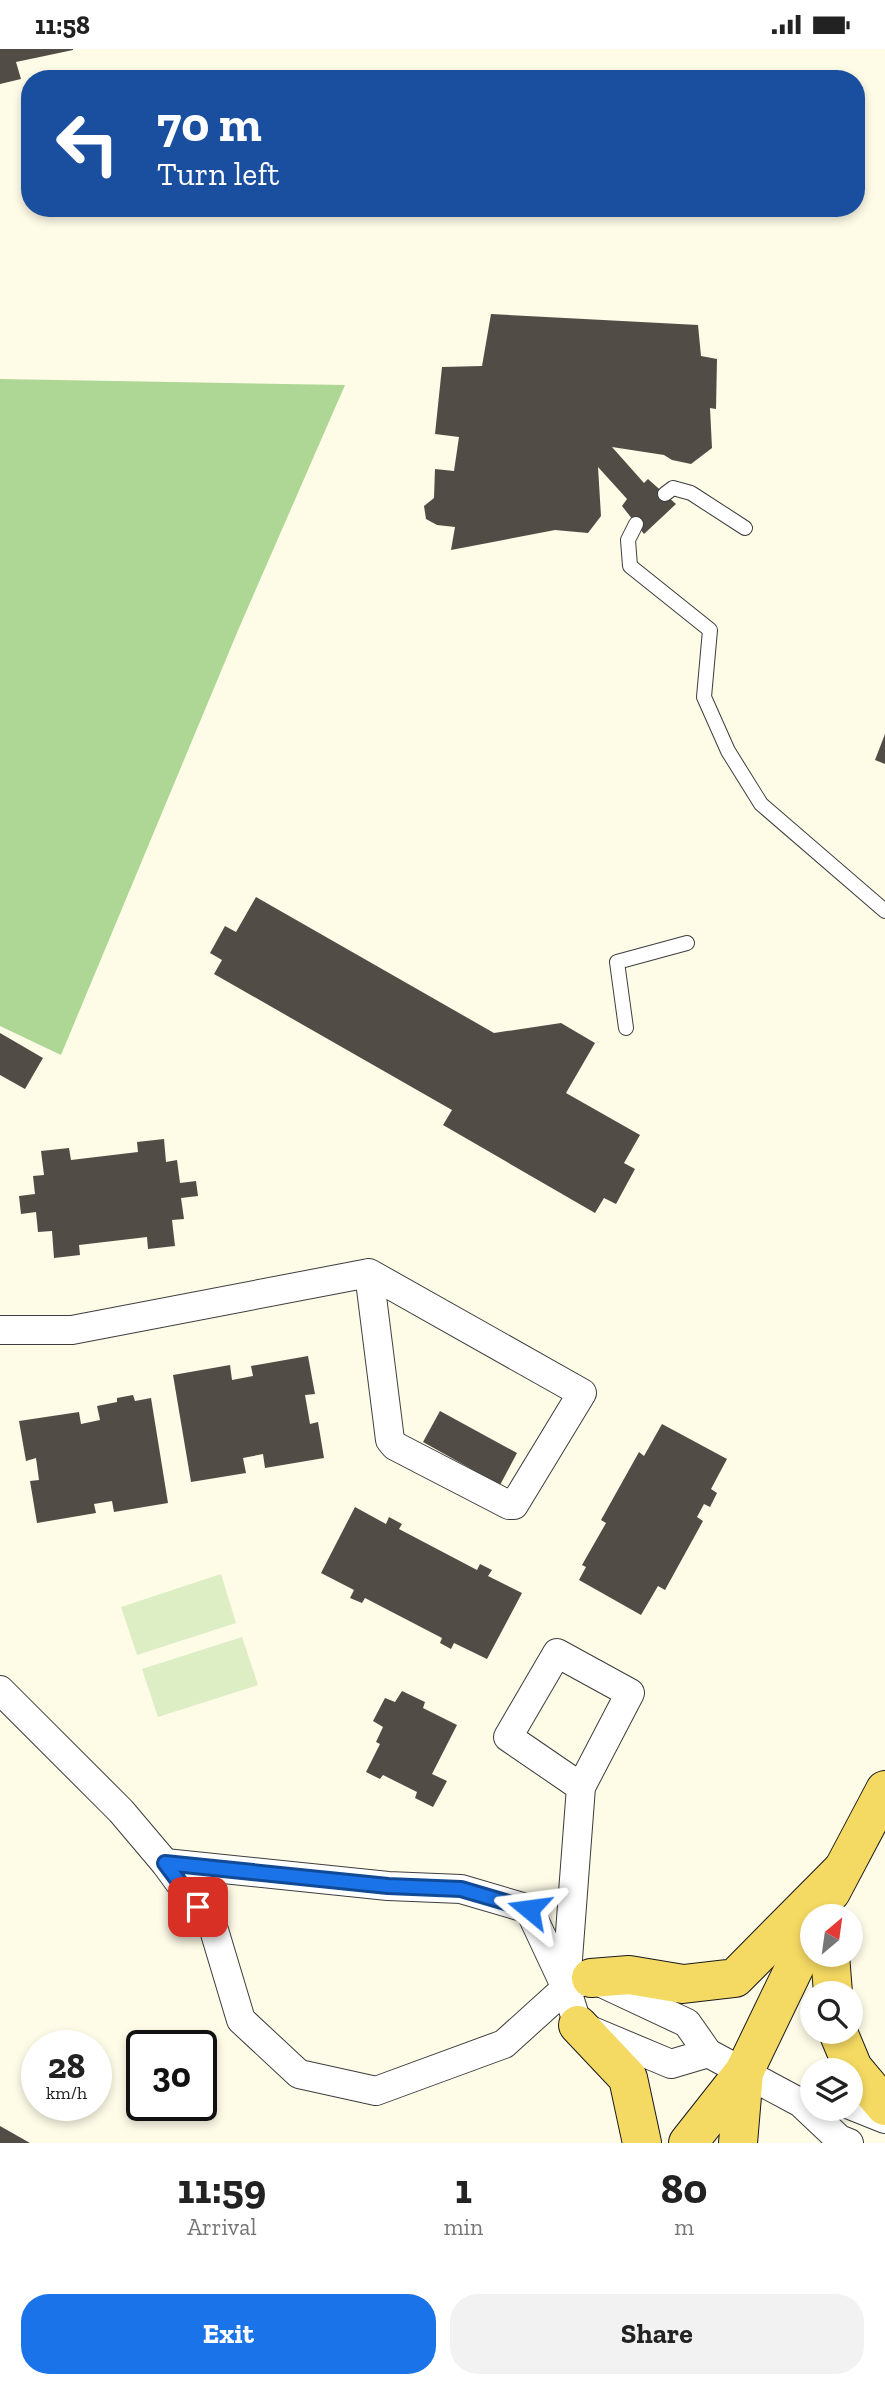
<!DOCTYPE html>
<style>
:root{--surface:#fff;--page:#f2f2f2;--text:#222;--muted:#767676;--accent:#1a73e8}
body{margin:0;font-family:"Zilla Slab",serif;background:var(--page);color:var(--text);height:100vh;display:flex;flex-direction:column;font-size:26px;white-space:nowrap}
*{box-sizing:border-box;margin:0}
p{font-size:23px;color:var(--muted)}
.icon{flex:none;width:38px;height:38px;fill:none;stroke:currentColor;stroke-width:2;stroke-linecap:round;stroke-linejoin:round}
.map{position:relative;height:2094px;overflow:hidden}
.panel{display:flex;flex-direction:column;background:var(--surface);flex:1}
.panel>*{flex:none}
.top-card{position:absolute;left:21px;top:21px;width:844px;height:147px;border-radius:28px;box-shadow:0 4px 10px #0003;background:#1a4fa0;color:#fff;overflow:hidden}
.needle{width:46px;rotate:29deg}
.fabs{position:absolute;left:800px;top:1855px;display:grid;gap:14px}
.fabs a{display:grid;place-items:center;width:63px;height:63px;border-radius:50%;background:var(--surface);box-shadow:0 4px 10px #0003;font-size:35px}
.speed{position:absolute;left:21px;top:1981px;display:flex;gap:14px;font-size:35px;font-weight:700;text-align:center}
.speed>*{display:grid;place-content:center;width:91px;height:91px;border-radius:50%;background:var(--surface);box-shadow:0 4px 10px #0003;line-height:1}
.speed small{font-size:18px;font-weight:400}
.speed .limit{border:4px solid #111;border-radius:10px;background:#fff;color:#111}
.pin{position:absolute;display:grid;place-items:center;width:60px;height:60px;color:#fff;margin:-30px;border-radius:14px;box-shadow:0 4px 10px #0006}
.me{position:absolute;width:77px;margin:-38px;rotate:286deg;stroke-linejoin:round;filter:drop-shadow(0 0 5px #0008)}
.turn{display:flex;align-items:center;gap:24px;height:147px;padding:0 21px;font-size:32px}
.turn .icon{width:91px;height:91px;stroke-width:2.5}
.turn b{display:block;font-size:49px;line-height:60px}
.eta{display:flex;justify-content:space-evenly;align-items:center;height:119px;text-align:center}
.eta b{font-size:42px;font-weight:700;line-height:49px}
.button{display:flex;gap:14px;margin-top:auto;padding:14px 21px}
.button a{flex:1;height:80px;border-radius:28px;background:var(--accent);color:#fff;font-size:28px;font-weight:700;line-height:80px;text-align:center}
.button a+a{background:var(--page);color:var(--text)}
.status{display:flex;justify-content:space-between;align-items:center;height:49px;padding:0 35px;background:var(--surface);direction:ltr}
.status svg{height:19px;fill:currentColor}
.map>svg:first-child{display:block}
.forest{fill:#aed694}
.pitch{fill:#ddeec5}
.building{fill:#524c47}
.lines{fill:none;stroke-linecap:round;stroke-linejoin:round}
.lane-casing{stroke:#3d3d3d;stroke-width:16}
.street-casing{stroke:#3d3d3d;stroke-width:30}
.primary-casing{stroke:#1b1b1b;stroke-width:40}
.lane{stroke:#fff;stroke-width:14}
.street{stroke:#fff;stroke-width:28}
.primary{stroke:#f4d962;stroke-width:38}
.route-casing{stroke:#114b97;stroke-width:18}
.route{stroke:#1a73e8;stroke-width:12}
</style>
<div class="status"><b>11:58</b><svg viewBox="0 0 49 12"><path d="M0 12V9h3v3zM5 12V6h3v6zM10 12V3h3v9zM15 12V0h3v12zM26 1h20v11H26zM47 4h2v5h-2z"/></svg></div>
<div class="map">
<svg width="885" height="2094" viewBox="0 0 885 2094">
<rect width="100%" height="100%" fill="#fefbe7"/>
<!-- forest -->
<path class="forest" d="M 0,330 L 345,336 L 239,579 L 61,1006 L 0,977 Z"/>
<!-- pitch -->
<g class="pitch">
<path d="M 221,1525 L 236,1574 L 137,1606 L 121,1558 Z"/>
<path d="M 242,1588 L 258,1636 L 158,1668 L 142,1620 Z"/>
</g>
<!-- building -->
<g class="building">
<path d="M 0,0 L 73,0 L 73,1 L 16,13 L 21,30 L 0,35 Z"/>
<path d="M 491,265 L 698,276 L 701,307 L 717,310 L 716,360 L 710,359 L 712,399 L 691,415 L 672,411 L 664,406 L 612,398 L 644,434 L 648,430 L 676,455 L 644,485 L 622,457 L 627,450 L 598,418 L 601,467 L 588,484 L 555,481 L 451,501 L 455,478 L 437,476 L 426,470 L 424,457 L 434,449 L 435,420 L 454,422 L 459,388 L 435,385 L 442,318 L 482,317 Z"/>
<path d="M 885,685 L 885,715 L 875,711 Z"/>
<path d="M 256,848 L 494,984 L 561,974 L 595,994 L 566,1044 L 640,1086 L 624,1114 L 635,1120 L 616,1155 L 604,1149 L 595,1164 L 443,1076 L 452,1061 L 214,925 L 222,911 L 210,904 L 225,877 L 236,883 Z"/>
<path d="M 0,984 L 43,1009 L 25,1040 L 0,1026 Z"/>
<path d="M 164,1090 L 166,1113 L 177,1111 L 180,1134 L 196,1132 L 198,1147 L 181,1149 L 184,1170 L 172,1171 L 175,1197 L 148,1200 L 147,1188 L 79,1196 L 80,1206 L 54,1209 L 52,1182 L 38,1183 L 36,1163 L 21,1165 L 19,1147 L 35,1145 L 33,1127 L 44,1126 L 41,1102 L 69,1099 L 71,1111 L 138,1103 L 137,1093 Z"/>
<path d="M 308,1307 L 315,1345 L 305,1346 L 310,1375 L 318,1373 L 324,1409 L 265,1419 L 263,1405 L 243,1409 L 246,1424 L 191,1433 L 173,1326 L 230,1316 L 232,1331 L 253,1327 L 251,1317 Z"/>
<path d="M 133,1346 L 135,1352 L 151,1349 L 168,1454 L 114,1463 L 112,1452 L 94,1455 L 96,1464 L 37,1474 L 30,1432 L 39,1431 L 36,1409 L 26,1412 L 19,1372 L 79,1363 L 81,1375 L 100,1371 L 97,1357 L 117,1353 L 117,1349 Z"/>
<path d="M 440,1362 L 517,1404 L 500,1436 L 423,1393 Z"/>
<path d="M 662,1375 L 727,1410 L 711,1440 L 717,1444 L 710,1458 L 704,1455 L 697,1468 L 703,1472 L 665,1541 L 658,1537 L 641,1566 L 579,1531 L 586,1518 L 582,1516 L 606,1474 L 601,1471 L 639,1403 L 644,1407 Z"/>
<path d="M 355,1458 L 386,1475 L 389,1468 L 402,1475 L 399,1480 L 477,1521 L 480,1515 L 492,1521 L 488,1527 L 522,1544 L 487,1610 L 454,1594 L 451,1600 L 440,1594 L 442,1589 L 365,1549 L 362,1554 L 350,1549 L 354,1541 L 321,1524 Z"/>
<path d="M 402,1642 L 425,1653 L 423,1659 L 457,1676 L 432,1725 L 447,1732 L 433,1758 L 415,1749 L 417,1743 L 383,1726 L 380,1730 L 366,1723 L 380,1695 L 376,1693 L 383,1678 L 373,1672 L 385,1649 L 395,1653 Z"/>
<path d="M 0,2077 L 30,2094 L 0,2094 Z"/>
</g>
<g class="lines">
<defs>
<g id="lane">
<path d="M 665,445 L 673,439 L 691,444 L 745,479"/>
<path d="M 636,475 L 628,491 L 630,517 L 710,581 L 704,648 L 728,702 L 761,755 L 885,862"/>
<path d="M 626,979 L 617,913 L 687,894"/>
</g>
<g id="street">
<path d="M 0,1281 L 72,1281 L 369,1224 L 582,1344 L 514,1456 L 509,1456 L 395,1397 L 390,1391 L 369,1224"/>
<path d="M 0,1641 L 121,1762 L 165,1814 L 214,1881 L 241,1971 L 299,2025 L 376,2042 L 504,1995 L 566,1939 L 591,1929 L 687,1974 L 708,2004 L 801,2054 L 839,2090 L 849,2094"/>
<path d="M 165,1814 L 388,1837 L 461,1840 L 529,1860 L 566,1939 L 578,1976 L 671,2015 L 708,2004"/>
<path d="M 566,1936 L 581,1738 L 508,1688 L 557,1604 L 630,1644 L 581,1738"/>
<path d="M 850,2056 L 885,2070"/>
</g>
<g id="primary">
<path d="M 831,1843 L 885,1741"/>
<path d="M 830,1906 L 833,1944"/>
<path d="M 591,1929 L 629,1926 L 683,1935 L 735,1929 L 841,1822"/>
<path d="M 578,1976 L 628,2029 L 642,2094"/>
<path d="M 838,1983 L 853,2019 L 885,2057"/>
<path d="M 688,2094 L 744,2023 L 812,1882"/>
<path d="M 738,2094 L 744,2023"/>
</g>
</defs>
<!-- lane casing -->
<use href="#lane" class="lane-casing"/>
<!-- street casing -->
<use href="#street" class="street-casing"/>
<!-- primary casing -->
<use href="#primary" class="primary-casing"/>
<!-- lane -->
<use href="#lane" class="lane"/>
<!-- street -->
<use href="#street" class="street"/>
<!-- primary -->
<use href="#primary" class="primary"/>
</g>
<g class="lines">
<defs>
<path id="route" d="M 198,1858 L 165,1814 L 388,1837 L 461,1840 L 529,1860"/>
</defs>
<!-- route casing -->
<use href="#route" class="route-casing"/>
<!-- route -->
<use href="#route" class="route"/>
</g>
</svg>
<div class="fabs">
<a><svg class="needle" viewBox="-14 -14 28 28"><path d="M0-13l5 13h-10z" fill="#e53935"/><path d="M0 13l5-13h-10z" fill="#767676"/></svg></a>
<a><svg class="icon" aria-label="search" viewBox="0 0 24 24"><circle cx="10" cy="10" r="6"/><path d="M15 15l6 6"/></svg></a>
<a><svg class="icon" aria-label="layers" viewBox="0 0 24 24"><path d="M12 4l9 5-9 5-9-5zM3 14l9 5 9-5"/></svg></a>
</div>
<div class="speed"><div>28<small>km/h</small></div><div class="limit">30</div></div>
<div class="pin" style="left:198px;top:1858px;background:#d93025"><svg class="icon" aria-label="arrive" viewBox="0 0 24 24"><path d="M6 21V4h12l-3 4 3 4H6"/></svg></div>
<svg class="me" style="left:529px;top:1860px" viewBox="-20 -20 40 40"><path d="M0-17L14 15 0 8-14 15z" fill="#1a73e8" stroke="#fff" stroke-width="4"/></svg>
<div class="top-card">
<div class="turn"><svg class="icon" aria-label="left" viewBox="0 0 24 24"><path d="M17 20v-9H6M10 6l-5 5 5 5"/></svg><div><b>70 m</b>Turn left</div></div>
</div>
</div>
<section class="panel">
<div class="eta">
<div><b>11:59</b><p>Arrival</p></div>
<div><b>1</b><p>min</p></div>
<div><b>80</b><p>m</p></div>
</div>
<div class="button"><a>Exit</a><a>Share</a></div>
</section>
